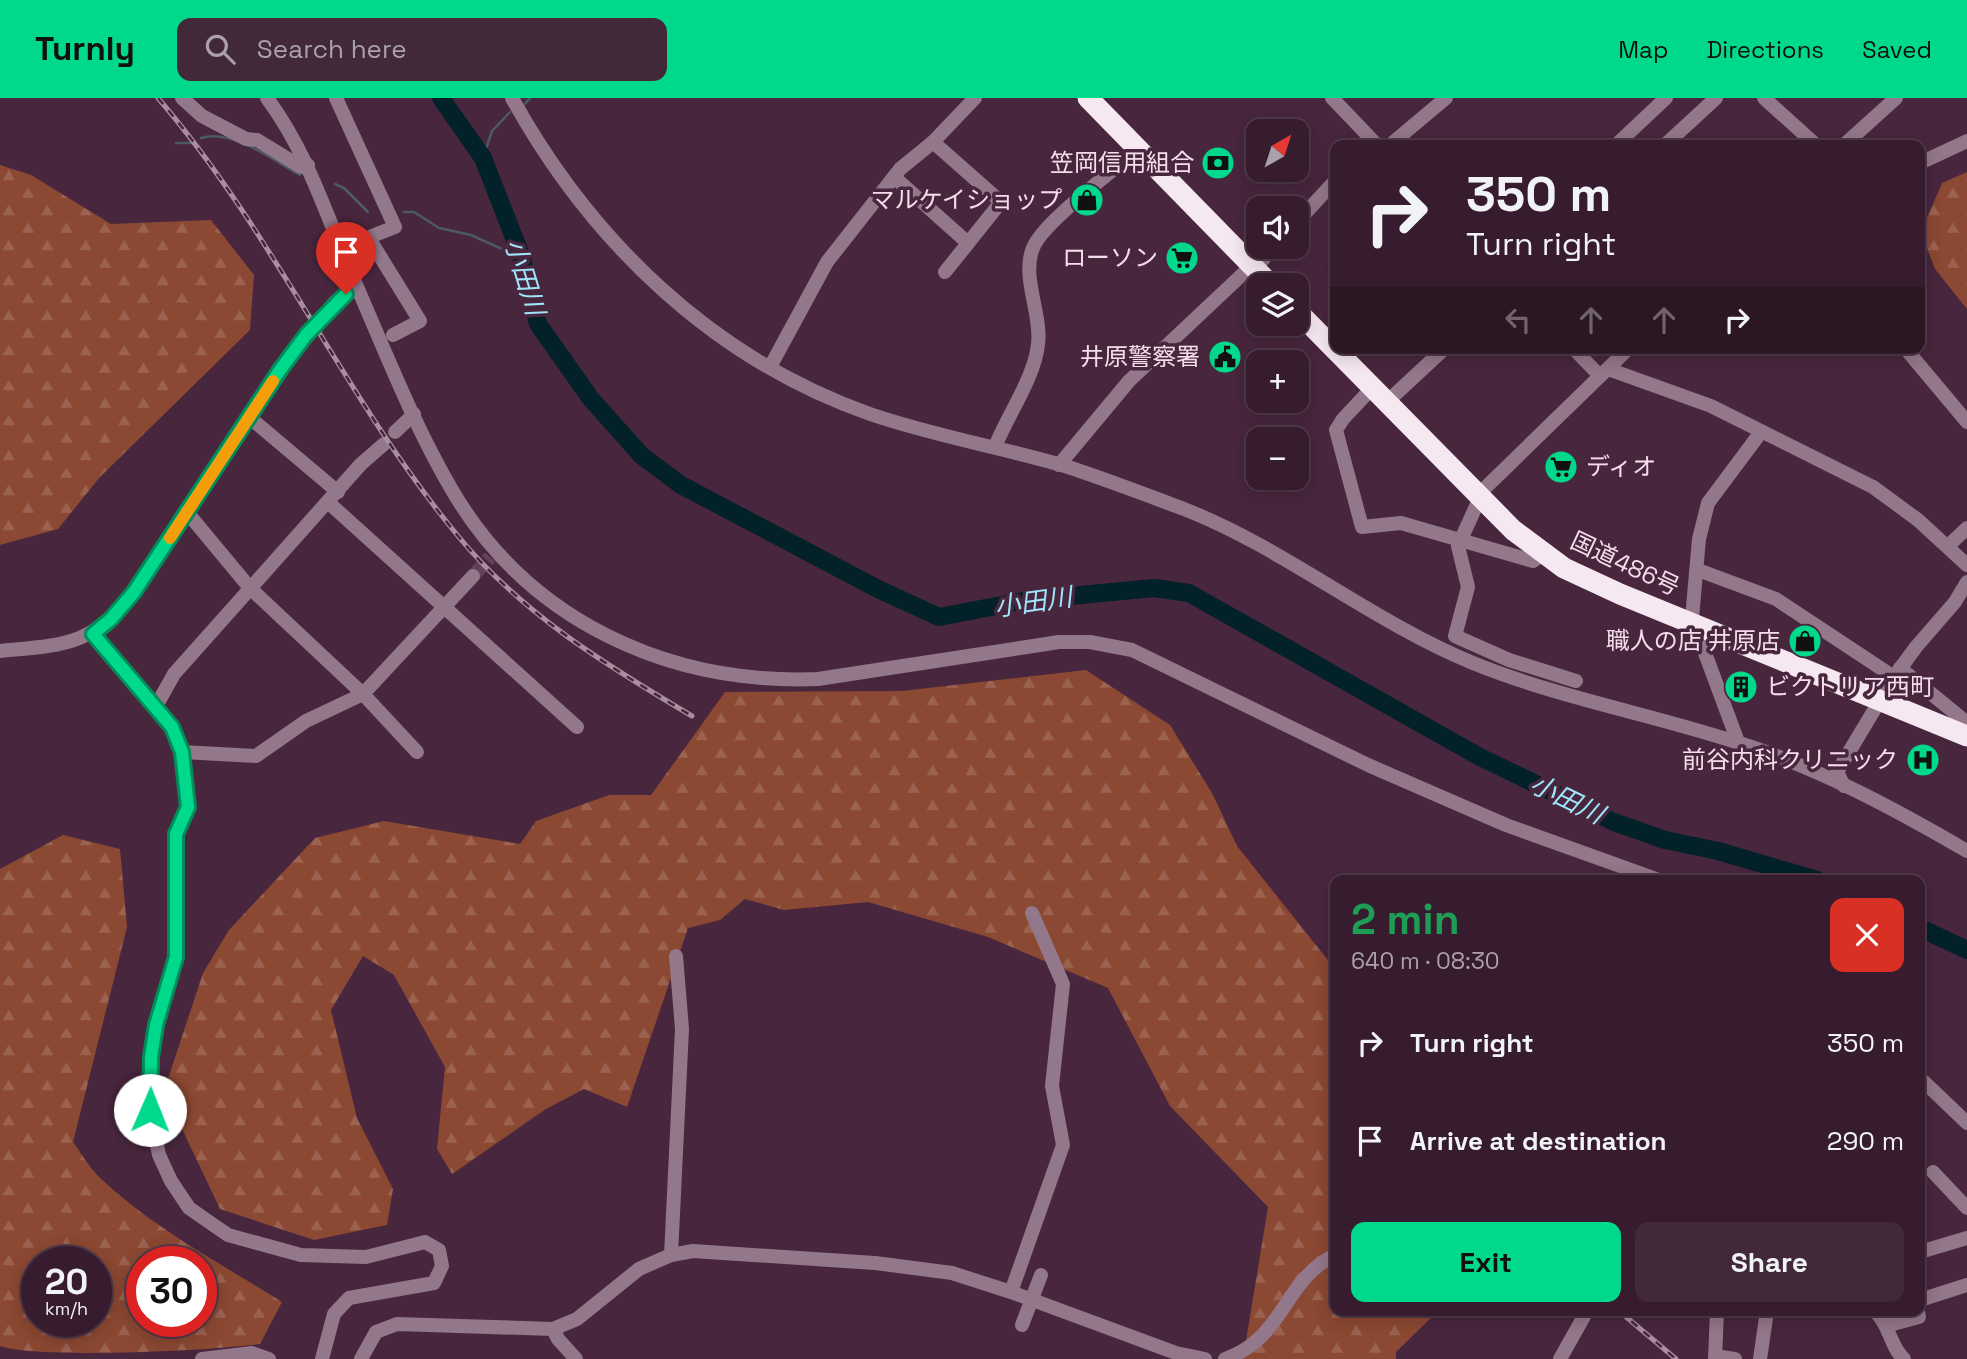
<!DOCTYPE html>
<meta charset="utf-8">
<style>
:root{--surface:#361c2e;--page:#41293a;--text:#f1f3f6;--muted:#aaa1aa;--line:#503a4a;--accent:#00d98c}
body{margin:0;font-family:"Space Grotesk","Noto Sans JP",sans-serif;background:var(--page);color:var(--text);height:100vh;display:flex;flex-direction:column;font-size:26px;white-space:nowrap}
*{box-sizing:border-box;margin:0}
p{font-size:23px;color:var(--muted)}
.icon{flex:none;width:38px;height:38px;fill:none;stroke:currentColor;stroke-width:2;stroke-linecap:round;stroke-linejoin:round}
.map{position:relative;flex:1;overflow:hidden}
.side{position:absolute;left:1330px;top:777px;width:595px;height:441px;display:flex;flex-direction:column;background:var(--surface);border-radius:14px;box-shadow:0 4px 18px #0003,0 0 0 2px var(--line)}
.side>*{flex:none}
.guide{position:absolute;left:1330px;top:42px;width:595px;height:214px;border-radius:14px;box-shadow:0 4px 18px #0003,0 0 0 2px var(--line);background:#361c2e;color:var(--text);overflow:hidden}
.needle{width:46px;rotate:39deg}
.buttons{position:absolute;left:1246px;top:21px;display:grid;gap:14px}
.buttons a{display:grid;place-items:center;width:63px;height:63px;border-radius:14px;background:var(--surface);box-shadow:0 4px 18px #0003,0 0 0 2px var(--line);font-size:35px}
.speed{position:absolute;left:21px;top:1148px;display:flex;gap:14px;font-size:35px;font-weight:700;text-align:center}
.speed>*{display:grid;place-content:center;width:91px;height:91px;border-radius:50%;background:var(--surface);box-shadow:0 4px 18px #0003,0 0 0 2px var(--line);line-height:1}
.speed small{font-size:18px;font-weight:400}
.speed .limit{border:10px solid #d22;background:#fff;color:#111}
.pin{position:absolute;display:grid;place-items:center;width:60px;height:60px;color:#fff;margin:-72px -30px;border-radius:50% 50% 50% 0;rotate:-45deg;box-shadow:0 0 7px #0007}
.pin .icon{rotate:45deg}
.me{position:absolute;width:77px;margin:-38px;rotate:1deg;stroke-linejoin:round;filter:drop-shadow(0 0 5px #0008)}
.turn{display:flex;align-items:center;gap:24px;height:147px;padding:0 21px;font-size:32px}
.turn .icon{width:91px;height:91px;stroke-width:2.5}
.turn b{display:block;font-size:49px;line-height:60px}
.lanes{display:flex;align-items:center;height:66px;padding:0 21px;background:#0003;justify-content:center;gap:35px;direction:ltr}
.lanes .off{opacity:.35}
.round{display:grid;place-items:center;flex:none;width:74px;height:74px;border-radius:14px;background:var(--page)}
.headline{display:flex;align-items:center;justify-content:space-between;height:119px;padding:0 21px}
h1{font-size:42px;font-weight:600;line-height:52px;color:#1e9e55}
.action{display:flex;gap:14px;margin-top:auto;padding:14px 21px}
.action a{flex:1;height:80px;border-radius:14px;background:var(--accent);color:#111;font-size:28px;font-weight:600;line-height:80px;text-align:center}
.action a+a{background:var(--page);color:var(--text)}
ul{padding:0;list-style:none}
li{display:flex;align-items:center;gap:21px;height:98px;padding:0 21px}
li div{flex:1}
li b{display:block;font-size:26px}
li em{font-style:normal}
header{display:flex;align-items:center;gap:42px;box-sizing:border-box;height:98px;padding:0 35px;background:var(--accent);color:#111}
header strong{font-size:33px}
nav{display:flex;gap:38px;margin-inline-start:auto;font-size:24px}
.search{width:490px;height:63px;background:var(--page);display:flex;align-items:center;gap:18px;box-sizing:border-box;padding:0 24px;border-radius:14px;color:var(--muted);font-size:26px}
.map>svg:first-child{display:block}
.forest{fill:url(#forest-firs);fill-rule:evenodd}
.lines{fill:none;stroke-linecap:round;stroke-linejoin:round}
.stream{stroke:#4b5a64;stroke-width:2.5}
.river{stroke:#022129;stroke-width:18}
.minor-tunnel{stroke:#624258;stroke-width:14;stroke-dasharray:14 7;stroke-linecap:butt}
.minor{stroke:#93778a;stroke-width:14}
.highway{stroke:#f6e8f1;stroke-width:21}
.rail-casing{stroke:#a98ea0;stroke-width:5}
.rail{stroke:#48263e;stroke-width:2.5;stroke-dasharray:8;stroke-linecap:butt}
.minor-bridge{stroke:#93778a;stroke-width:14}
.route-casing{stroke:#008d5b;stroke-width:18}
.route{stroke:#00d98c;stroke-width:12}
.slow{stroke:#f59e0b;stroke-width:12}
.labels{text-anchor:middle;stroke-width:7;stroke-linejoin:round;paint-order:stroke}
.poi-label{font-size:24px;fill:#f4deec;stroke:#48263e;text-anchor:end}
.street-label{font-size:24px;fill:#f4deec;stroke:#48263e}
.water-label{font-size:26px;font-style:italic;fill:#9fe6fc;stroke:#48263e}
</style>
<header>
<strong>Turnly</strong>
<div class="search"><svg class="icon" aria-label="search" viewBox="0 0 24 24"><circle cx="10" cy="10" r="6"/><path d="M15 15l6 6"/></svg>Search here</div>
<nav><a>Map</a><a>Directions</a><a>Saved</a></nav>
</header>
<div class="map">
<svg width="1967" height="1261" viewBox="0 0 1967 1261">
<defs>
<pattern id="forest-firs" width="22" height="20" patternUnits="userSpaceOnUse" patternTransform="scale(1.75)"><rect width="22" height="20" fill="#8b4832"/><path d="M5 1l3.5 6h-7zM16 11l3.5 6h-7z" fill="#9c6250"/></pattern>
</defs>
<rect width="100%" height="100%" fill="#48263e"/>
<!-- forest -->
<g class="forest">
<path d="M 0,67 L 31,77 L 111,126 L 211,122 L 254,177 L 250,232 L 100,379 L 58,431 L 0,447 Z"/>
<path d="M 1967,74 L 1967,211 L 1935,171 L 1921,134 L 1942,85 Z"/>
<path d="M 1086,572 L 1170,627 L 1212,695 L 1237,748 L 1335,871 L 1335,1213 L 1438,1213 L 1396,1254 L 1396,1261 L 1243,1261 L 1268,1109 L 1170,1008 L 1108,890 L 988,839 L 868,804 L 784,812 L 745,801 L 720,822 L 688,830 L 627,1009 L 584,991 L 546,1011 L 452,1076 L 437,1051 L 445,969 L 394,877 L 363,858 L 331,912 L 357,1020 L 393,1091 L 387,1127 L 314,1142 L 220,1111 L 164,993 L 203,875 L 229,832 L 315,740 L 384,723 L 520,746 L 536,723 L 609,697 L 651,697 L 725,594 L 902,593 Z"/>
<path d="M 63,737 L 120,751 L 127,829 L 73,1044 C 81,1055 89,1069 99,1079 C 153,1130 220,1165 282,1204 L 260,1246 C 208,1253 38,1261 0,1248 L 0,771 ZM 37,1164 L 96,1164 L 96,1223 L 37,1223 ZM 142,1164 L 201,1164 L 201,1223 L 142,1223 Z"/>
</g>
<g class="lines">
<!-- stream -->
<g class="stream">
<path d="M 525,6 L 530,0"/>
<path d="M 201,40 C 232,30 274,63 300,77"/>
<path d="M 176,45 L 191,45"/>
<path d="M 483,60 L 492,33 L 510,14"/>
<path d="M 335,86 L 344,90 L 368,114"/>
<path d="M 404,114 L 414,114 L 439,130 L 471,137 L 522,160"/>
</g>
<!-- river -->
<g class="river">
<path d="M 441,0 L 483,60 L 522,160 L 538,226 L 591,301 L 642,358 L 681,387 L 878,491 L 939,519 L 1028,502 L 1154,490 L 1189,495 L 1478,658 L 1614,724 L 1665,742 L 1718,753 L 1817,782"/>
<path d="M 1920,830 L 1967,852"/>
</g>
<!-- minor-tunnel -->
<path class="minor-tunnel" d="M 473,478 L 490,459"/>
<!-- minor -->
<g class="minor">
<path d="M 182,0 L 202,18 L 246,41 L 257,42 L 301,69 L 308,67"/>
<path d="M 267,0 C 310,58 329,126 358,191 C 387,258 415,329 452,392 C 529,524 670,587 818,581 L 1059,544 L 1090,544 L 1132,552 L 1368,667 L 1506,727 L 1659,782"/>
<path d="M 336,0 L 395,129 L 372,138 L 370,142 L 420,223 L 393,237"/>
<path d="M 512,0 C 591,143 713,261 870,316 C 934,338 1000,349 1065,368 C 1105,381 1144,396 1184,411 C 1284,450 1371,523 1473,565 C 1559,600 1651,616 1739,645 C 1819,670 1895,711 1967,753"/>
<path d="M 1332,0 L 1377,47"/>
<path d="M 1764,0 L 1816,47"/>
<path d="M 933,44 L 1001,104 L 945,174"/>
<path d="M 1390,47 L 1446,0"/>
<path d="M 1616,47 L 1666,0"/>
<path d="M 1665,47 L 1716,0"/>
<path d="M 1844,47 L 1896,0"/>
<path d="M 1920,65 L 1967,43"/>
<path d="M 894,79 L 968,145"/>
<path d="M 1297,124 L 1335,83"/>
<path d="M 1573,250 L 1600,278"/>
<path d="M 1905,250 L 1967,324"/>
<path d="M 770,269 L 827,164 L 900,71 L 933,44 L 975,0"/>
<path d="M 1608,271 L 1711,308 L 1873,389 L 1918,422 L 1967,467"/>
<path d="M 1373,289 L 1343,321 L 1336,332 L 1362,429 L 1401,425 L 1533,463 L 1543,456"/>
<path d="M 1388,303 L 1445,250"/>
<path d="M 248,318 L 338,394"/>
<path d="M 395,334 L 414,316"/>
<path d="M 995,349 C 1007,318 1035,279 1038,246 C 1042,216 1021,179 1033,150 C 1043,124 1115,72 1138,51"/>
<path d="M 1059,367 L 1129,283 L 1247,172 L 1259,166 L 1274,149"/>
<path d="M 329,405 L 577,629"/>
<path d="M 186,413 L 250,490 L 363,596 L 417,654"/>
<path d="M 1948,448 L 1967,430"/>
<path d="M 1698,472 L 1776,501 L 1894,579"/>
<path d="M 93,536 L 171,629 L 182,654 L 188,709 L 176,736 L 175,859 L 156,927 L 151,959 L 150,1012 L 159,1057 L 171,1083 L 189,1110 L 228,1137 L 301,1157 L 366,1159 L 425,1144 L 439,1152 L 442,1168 L 434,1185 L 349,1200 L 334,1216 L 322,1261"/>
<path d="M 0,553 C 63,547 93,548 134,494 L 280,272 L 335,204 L 357,190"/>
<path d="M 1900,570 L 1966,624 L 1962,636"/>
<path d="M 1576,583 L 1509,562 L 1455,538 L 1468,489 L 1458,448 L 1484,391 L 1629,250"/>
<path d="M 155,610 L 174,576 L 361,366 L 384,346"/>
<path d="M 1738,644 L 1692,520 L 1699,441 L 1708,405 L 1761,334"/>
<path d="M 182,654 L 256,658 L 306,623 L 363,596 L 473,478"/>
<path d="M 1844,688 L 1837,674 L 1894,579 L 1916,549 L 1955,504 L 1967,484"/>
<path d="M 1920,980 L 1967,1025"/>
<path d="M 1933,1074 L 1967,1110"/>
<path d="M 1920,1154 L 1967,1140"/>
<path d="M 671,1157 L 682,931 L 676,858"/>
<path d="M 1011,1194 L 1063,1047 L 1052,988 L 1063,886 L 1032,815"/>
<path d="M 1920,1202 L 1967,1187"/>
<path d="M 1875,1213 C 1892,1231 1889,1247 1904,1261"/>
<path d="M 1889,1227 L 1919,1219 L 1918,1213"/>
<path d="M 553,1231 L 558,1241 L 576,1261"/>
<path d="M 1715,1258 L 1735,1261"/>
<path d="M 202,1261 L 252,1255 L 269,1261"/>
<path d="M 361,1261 L 376,1234 L 397,1226 L 553,1231 L 577,1221 L 639,1171 L 671,1157 L 693,1153 L 875,1165 L 952,1175 L 1011,1194 L 1176,1255 L 1205,1261"/>
<path d="M 1225,1261 C 1285,1240 1283,1182 1335,1157"/>
<path d="M 1560,1261 L 1587,1213"/>
<path d="M 1715,1261 L 1717,1213"/>
<path d="M 1760,1261 L 1767,1213"/>
</g>
<!-- highway -->
<g class="highway">
<path d="M 1088,0 L 1271,187"/>
<path d="M 1297,213 L 1513,432 L 1564,470 L 1620,496 L 1967,638"/>
</g>
<defs>
<g id="rail">
<path d="M 158,0 C 274,135 345,301 458,438 C 522,516 606,567 692,618"/>
<path d="M 1619,1213 L 1676,1261"/>
</g>
</defs>
<!-- rail casing -->
<use href="#rail" class="rail-casing"/>
<!-- rail -->
<use href="#rail" class="rail"/>
<!-- minor-bridge -->
<path class="minor-bridge" d="M 1022,1227 L 1041,1177"/>
</g>
<g class="lines">
<defs>
<path id="route" d="M 150,1012 L 151,959 L 156,927 L 176,859 L 176,736 L 188,709 L 182,654 L 172,629 L 93,536 L 111,521 L 134,494 L 280,272 L 306,237 L 346,196"/>
</defs>
<!-- route casing -->
<use href="#route" class="route-casing"/>
<!-- route -->
<use href="#route" class="route"/>
<!-- slow -->
<path class="slow" d="M 170,440 L 273,283"/>
</g>
<!-- icons -->
<defs>
<symbol id="bank-disc" viewBox="-11 -11 22 22"><circle r="9.5" fill="#00d98c" stroke="#48263e"/><path d="M-6-4H6V4H-6ZM0-2.3a2.3 2.3 0 1 0 0 4.6a2.3 2.3 0 1 0 0-4.6Z" fill="#111"/></symbol>
<symbol id="shop-disc" viewBox="-11 -11 22 22"><circle r="9.5" fill="#00d98c" stroke="#48263e"/><path d="M-5-2.5h2.3a2.7 3.5 0 0 1 5.4 0H5L5.5 6h-11ZM-1.5-2.5h3a1.5 2.3 0 0 0-3 0Z" fill="#111"/></symbol>
<symbol id="supermarket-disc" viewBox="-11 -11 22 22"><circle r="9.5" fill="#00d98c" stroke="#48263e"/><path d="M-6-5.5h2.5l.6 2H6L4.5 2H-2.5L-4.4-4H-6ZM-1.5 3.2a1.3 1.3 0 1 0 .1 0ZM3 3.2a1.3 1.3 0 1 0 .1 0Z" fill="#111"/></symbol>
<symbol id="civic-disc" viewBox="-11 -11 22 22"><circle r="9.5" fill="#00d98c" stroke="#48263e"/><path d="M-.6-6.5H3V-4.5H.6V-3L4-1V1h2V6H-6V1h2V-1L-.6-3ZM-1.2 2.5V6h2.4V2.5Z" fill="#111"/></symbol>
<symbol id="building-disc" viewBox="-11 -11 22 22"><circle r="9.5" fill="#00d98c" stroke="#48263e"/><path d="M-4-6H4V6H1V3H-1V6H-4ZM-2.5-4.3h1.7v1.8h-1.7ZM.8-4.3h1.7v1.8H.8ZM-2.5-1h1.7V.8h-1.7ZM.8-1h1.7V.8H.8Z" fill="#111"/></symbol>
<symbol id="hospital-disc" viewBox="-11 -11 22 22"><circle r="9.5" fill="#00d98c" stroke="#48263e"/><path d="M-5-5h3v3.5h4V-5h3V5h-3V1.5h-4V5h-3Z" fill="#111"/></symbol>
</defs>
<g fill-rule="evenodd">
<use href="#bank-disc" x="1199" y="46" width="38" height="38"/>
<use href="#shop-disc" x="1068" y="83" width="38" height="38"/>
<use href="#supermarket-disc" x="1163" y="141" width="38" height="38"/>
<use href="#civic-disc" x="1206" y="240" width="38" height="38"/>
<use href="#supermarket-disc" x="1542" y="350" width="38" height="38"/>
<use href="#shop-disc" x="1786" y="524" width="38" height="38"/>
<use href="#building-disc" x="1722" y="570" width="38" height="38"/>
<use href="#hospital-disc" x="1904" y="643" width="38" height="38"/>
</g>
<g class="labels">
<!-- poi labels -->
<g class="poi-label">
<text x="1194" y="73">笠岡信用組合</text>
<text x="1062" y="110">マルケイショップ</text>
<text x="1158" y="168">ローソン</text>
<text x="1200" y="267">井原警察署</text>
<text x="1586" y="377" text-anchor="start">ディオ</text>
<text x="1780" y="551">職人の店 井原店</text>
<text x="1766" y="597" text-anchor="start">ビクトリア西町</text>
<text x="1898" y="670">前谷内科クリニック</text>
</g>
<!-- street labels -->
<g class="street-label">
<text transform="translate(1625 466) rotate(25)" y="8">国道486号</text>
</g>
<!-- water labels -->
<g class="water-label">
<text transform="translate(525 179) rotate(73)" y="9">小田川</text>
<text transform="translate(1033 504) rotate(-8)" y="9">小田川</text>
<text transform="translate(1567 701) rotate(26)" y="9">小田川</text>
</g>
</g>
</svg>
<div class="buttons">
<a><svg class="needle" viewBox="-14 -14 28 28"><path d="M0-13l5 13h-10z" fill="#e53935"/><path d="M0 13l5-13h-10z" fill="#aaa1aa"/></svg></a>
<a><svg class="icon" aria-label="sound" viewBox="0 0 24 24"><path d="M4 9h4l5-4v14l-5-4H4zM17 9q2 3 0 6"/></svg></a>
<a><svg class="icon" aria-label="layers" viewBox="0 0 24 24"><path d="M12 4l9 5-9 5-9-5zM3 14l9 5 9-5"/></svg></a>
<a>+</a>
<a>−</a>
</div>
<div class="speed"><div>20<small>km/h</small></div><div class="limit">30</div></div>
<div class="pin" style="left:346px;top:196px;background:#d93025"><svg class="icon" aria-label="arrive" viewBox="0 0 24 24"><path d="M6 21V4h12l-3 4 3 4H6"/></svg></div>
<svg class="me" style="left:150px;top:1012px" viewBox="-20 -20 40 40"><circle r="19" fill="#fff"/><path d="M0-13L10 11 0 6-10 11z" fill="#00d98c"/></svg>
<div class="guide">
<div class="turn"><svg class="icon" aria-label="right" viewBox="0 0 24 24"><path d="M7 20v-9h11M14 6l5 5-5 5"/></svg><div><b>350 m</b>Turn right</div></div>
<div class="lanes"><svg class="icon off" aria-label="left" viewBox="0 0 24 24"><path d="M17 20v-9H6M10 6l-5 5 5 5"/></svg><svg class="icon off" aria-label="ahead" viewBox="0 0 24 24"><path d="M12 20V5M6 11l6-6 6 6"/></svg><svg class="icon off" aria-label="ahead" viewBox="0 0 24 24"><path d="M12 20V5M6 11l6-6 6 6"/></svg><svg class="icon" aria-label="right" viewBox="0 0 24 24"><path d="M7 20v-9h11M14 6l5 5-5 5"/></svg></div>
</div>
<section class="side">
<div class="headline"><div><h1>2 min</h1><p>640 m · 08:30</p></div><a class="round" style="background:#d93025;color:#fff"><svg class="icon" aria-label="close" viewBox="0 0 24 24"><path d="M6 6l12 12M18 6L6 18"/></svg></a></div>
<ul>
<li><svg class="icon" aria-label="right" viewBox="0 0 24 24"><path d="M7 20v-9h11M14 6l5 5-5 5"/></svg><div><b>Turn right</b></div><em>350 m</em></li>
<li><svg class="icon" aria-label="arrive" viewBox="0 0 24 24"><path d="M6 21V4h12l-3 4 3 4H6"/></svg><div><b>Arrive at destination</b></div><em>290 m</em></li>
</ul>
<div class="action"><a>Exit</a><a>Share</a></div>
</section>
</div>
